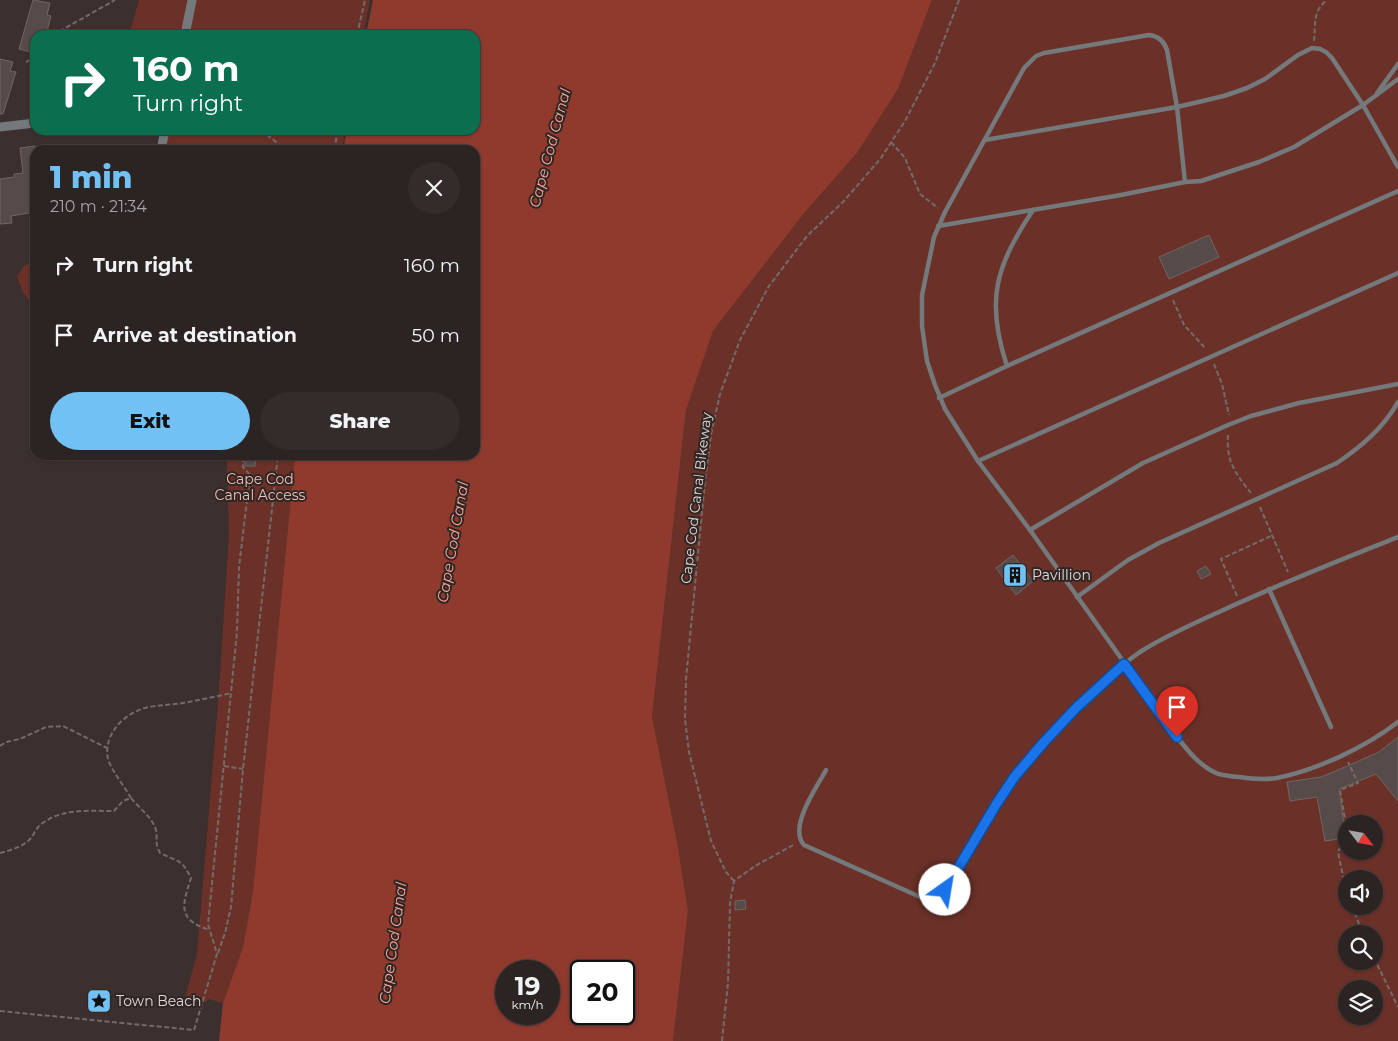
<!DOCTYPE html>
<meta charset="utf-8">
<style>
:root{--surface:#2c2422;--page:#342c2a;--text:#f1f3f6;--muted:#a6a4a5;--line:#484140;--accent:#71c1f5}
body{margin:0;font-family:Montserrat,sans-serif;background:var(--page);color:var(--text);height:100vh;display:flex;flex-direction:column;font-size:19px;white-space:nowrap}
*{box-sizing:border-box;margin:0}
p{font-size:16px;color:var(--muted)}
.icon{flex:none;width:28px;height:28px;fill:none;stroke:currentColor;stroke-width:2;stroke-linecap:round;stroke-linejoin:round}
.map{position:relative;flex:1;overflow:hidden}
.sheet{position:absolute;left:30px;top:145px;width:450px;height:315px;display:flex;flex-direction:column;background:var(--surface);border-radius:15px;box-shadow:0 1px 4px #0004,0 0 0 1px var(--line)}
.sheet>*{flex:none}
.top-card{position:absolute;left:30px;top:30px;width:450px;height:105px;border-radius:15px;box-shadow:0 1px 4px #0004,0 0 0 1px var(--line);background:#0b6e4f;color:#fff;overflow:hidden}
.needle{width:32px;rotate:121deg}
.controls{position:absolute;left:1338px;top:815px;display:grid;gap:10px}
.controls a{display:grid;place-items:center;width:45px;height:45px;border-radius:50%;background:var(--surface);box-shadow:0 1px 4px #0004,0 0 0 1px var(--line);font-size:25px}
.speed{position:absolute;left:495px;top:960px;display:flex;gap:10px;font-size:25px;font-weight:700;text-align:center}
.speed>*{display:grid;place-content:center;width:65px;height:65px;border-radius:50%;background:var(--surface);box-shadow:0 1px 4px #0004,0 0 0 1px var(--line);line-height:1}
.speed small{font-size:12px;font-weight:400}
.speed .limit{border:2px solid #111;border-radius:8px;background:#fff;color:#111}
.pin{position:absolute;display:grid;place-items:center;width:42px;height:42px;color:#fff;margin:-51px -21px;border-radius:50% 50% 50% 0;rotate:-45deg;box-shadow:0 0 5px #0007}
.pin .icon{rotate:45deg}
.me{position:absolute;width:55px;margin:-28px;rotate:32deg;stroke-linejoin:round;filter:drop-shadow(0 0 4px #0008)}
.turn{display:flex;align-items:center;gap:18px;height:105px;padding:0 20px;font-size:22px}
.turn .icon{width:65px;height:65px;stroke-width:2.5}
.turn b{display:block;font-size:35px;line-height:42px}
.round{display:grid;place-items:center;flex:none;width:52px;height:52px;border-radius:26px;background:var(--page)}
.headline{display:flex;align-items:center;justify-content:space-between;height:85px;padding:0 20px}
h1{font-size:30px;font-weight:800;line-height:38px;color:var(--accent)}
.cta{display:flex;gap:10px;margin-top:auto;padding:10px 20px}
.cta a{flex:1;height:58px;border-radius:30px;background:var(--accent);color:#111;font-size:20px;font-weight:800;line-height:58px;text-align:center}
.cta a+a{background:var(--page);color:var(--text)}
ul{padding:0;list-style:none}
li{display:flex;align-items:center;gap:15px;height:70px;padding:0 20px}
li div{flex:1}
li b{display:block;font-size:19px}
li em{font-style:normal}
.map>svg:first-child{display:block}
.green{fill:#6b3128;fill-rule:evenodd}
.water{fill:#903a2e;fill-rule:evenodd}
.building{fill:#564b49;stroke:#716563}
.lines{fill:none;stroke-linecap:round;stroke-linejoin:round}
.path{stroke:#746b69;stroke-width:2;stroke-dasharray:5 2.5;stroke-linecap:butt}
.service{stroke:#74797c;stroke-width:4.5}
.minor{stroke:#74797c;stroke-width:9}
.route-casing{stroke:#114b97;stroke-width:12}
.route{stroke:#1a73e8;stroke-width:9}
.labels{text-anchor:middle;stroke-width:4;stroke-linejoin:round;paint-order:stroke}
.park-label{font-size:14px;fill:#f2c0b7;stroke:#302624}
.street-label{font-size:14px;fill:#e0d9d8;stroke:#302624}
.poi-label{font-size:14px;fill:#e0d9d8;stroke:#302624;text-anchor:start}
.water-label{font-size:15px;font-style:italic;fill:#f3a99d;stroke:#302624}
</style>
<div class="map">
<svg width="1398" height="1041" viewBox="0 0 1398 1041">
<rect width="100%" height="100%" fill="#3b302e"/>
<!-- green -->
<g class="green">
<path d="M 139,0 L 370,0 L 363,35 L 129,35 Z"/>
<path d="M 932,0 L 1398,0 L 1398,1041 L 673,1041 L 688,911 L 678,847 L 652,716 L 686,410 L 713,331 L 805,212 L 857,153 L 898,89 ZM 1346,824 L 1374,824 L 1374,851 L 1346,851 ZM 1346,879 L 1374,879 L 1374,906 L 1346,906 ZM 1346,934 L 1374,934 L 1374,961 L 1346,961 ZM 1346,989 L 1374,989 L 1374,1016 L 1346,1016 Z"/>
<path d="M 165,130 L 345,130 L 342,150 L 161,150 Z"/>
<path d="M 35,260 L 35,308 L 23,292 L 17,277 L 24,266 Z"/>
<path d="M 227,455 L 295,455 L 253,891 L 243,947 L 223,1003 L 209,999 L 204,1003 L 185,998 L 197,954 L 219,691 L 229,533 Z"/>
</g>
<!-- water -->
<path class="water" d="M 373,0 L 932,0 L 898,89 L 857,153 L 805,212 L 713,331 L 686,410 L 652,716 L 678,847 L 688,911 L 673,1041 L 219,1041 L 223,1003 L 243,947 L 253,891 L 295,455 L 475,455 L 475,150 L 343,150 L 347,130 L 475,130 L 475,35 L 366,35 ZM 506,971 L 549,971 L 549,1014 L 506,1014 ZM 624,971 L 624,1014 L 581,1014 L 581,971 Z"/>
<!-- building -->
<g class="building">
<path d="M 33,0 L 50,3 L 47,15 L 51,16 L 46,35 L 35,35 L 35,53 L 19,49 Z"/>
<path d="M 0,59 L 13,62 L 10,71 L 16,72 L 3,114 L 0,114 Z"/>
<path d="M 35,146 L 35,212 L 11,216 L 12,223 L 0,224 L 0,179 L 14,177 L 14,174 L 23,173 L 20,148 Z"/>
<path d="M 1209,235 L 1219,257 L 1169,279 L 1159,257 Z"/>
<path d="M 245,455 L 256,455 L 255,466 L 245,466 Z"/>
<path d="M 1013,555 L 1033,581 L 1016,595 L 996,568 Z"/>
<path d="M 1206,566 L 1211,574 L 1201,579 L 1197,571 Z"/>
<path d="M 1398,737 L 1398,801 L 1376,774 L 1339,789 L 1346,838 L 1325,841 L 1317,797 L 1290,801 L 1287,782 L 1321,777 L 1345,767 L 1379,752 Z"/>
<path d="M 745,900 L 746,909 L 735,910 L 735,901 Z"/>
</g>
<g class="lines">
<!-- path -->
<g class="path">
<path d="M 53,35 L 115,0"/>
<path d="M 357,35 L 365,0"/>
<path d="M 1314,41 C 1316,23 1312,12 1327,0"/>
<path d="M 26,62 L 35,57"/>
<path d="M 261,130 L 286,150"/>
<path d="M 891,142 L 905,158 L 920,194 L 938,208"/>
<path d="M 334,150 L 338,130"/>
<path d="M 1173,300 L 1184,325 L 1206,349"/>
<path d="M 1214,364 L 1222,384 L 1229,415"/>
<path d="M 1228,435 C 1226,461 1235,473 1251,493"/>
<path d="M 1260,507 L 1288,572"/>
<path d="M 1237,596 L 1221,559 L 1271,536"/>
<path d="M 0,746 L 6,742 L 20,739 L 46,727 L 63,726 L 107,748"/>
<path d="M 224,766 L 243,769"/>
<path d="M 131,798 C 125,787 111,770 108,759 C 103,735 123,714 145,708 C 157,705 170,705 183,703 C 199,700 215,697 231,693"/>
<path d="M 1346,825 L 1340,790 L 1358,783 L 1348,762"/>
<path d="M 1346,842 L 1342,844 L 1338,852 L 1346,891"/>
<path d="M 0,853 C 11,850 23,847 31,838 C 34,834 36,829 40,825 C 61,808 88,811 114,811 L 123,801 L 131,798 C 139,808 153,818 156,830 C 158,841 154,841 160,853 C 178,862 181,858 191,878 C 182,906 177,920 210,930"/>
<path d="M 734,881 L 726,872 L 711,841 L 689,752 L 685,719 L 686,679 L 705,481 L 711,435 L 720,394 L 740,340 L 769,286 L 807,236 L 844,201 L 881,158 L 905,121 L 935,63 L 959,0"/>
<path d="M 1352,906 L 1363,934"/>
<path d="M 218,953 L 225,933 L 231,907 L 243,769 L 278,455"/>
<path d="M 1374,958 L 1398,1007"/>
<path d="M 0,1011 L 194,1030 L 217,954 L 208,924 L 237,632 L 239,567 L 250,475 L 243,467 L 243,455"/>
<path d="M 722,1041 L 728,983 L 730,903 L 734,881 L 755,866 L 795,844"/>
</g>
<!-- service -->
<g class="service">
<path d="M 1377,93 L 1398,64"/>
<path d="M 985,140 L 1177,107 L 1224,96 L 1247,88 L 1265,79 L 1298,55 L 1312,48 L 1320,49 L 1326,52 L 1332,58 L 1363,105 L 1398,167"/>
<path d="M 1185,182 L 1177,107 L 1167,50 C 1164,41 1158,36 1149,35 L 1044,53 L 1036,56 L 1024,68 L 945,212 L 934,237 L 922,295 L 922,326 L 927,361 L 935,385 L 945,409 L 978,461 L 1030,530 L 1177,737 C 1188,751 1200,766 1216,773 C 1223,776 1231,776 1239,777 C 1251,779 1264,780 1277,778 C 1317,770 1366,747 1398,722"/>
<path d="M 938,226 L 1121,195 L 1185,182 L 1201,181 L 1259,162 L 1294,147 L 1363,105 L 1398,79"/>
<path d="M 1007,366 C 985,300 996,266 1033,210"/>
<path d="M 939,398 L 1007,366 L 1398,191"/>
<path d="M 978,461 L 1398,273"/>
<path d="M 1030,530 L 1143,463 L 1228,425 L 1251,416 L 1299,403 L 1398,384"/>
<path d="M 1269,589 L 1331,727"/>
<path d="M 1077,597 L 1128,560 L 1159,543 L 1337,463 C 1362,446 1383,428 1398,402"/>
<path d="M 826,770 C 817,787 788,827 804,845 L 918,896 C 928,899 938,898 945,890 C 957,877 962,858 971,844 C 996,804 1021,766 1053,731 C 1079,703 1108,674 1140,652 C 1165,636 1193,624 1221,611 C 1279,584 1338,561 1398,537"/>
</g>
<!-- minor -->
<g class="minor">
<path d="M 185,35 L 192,0"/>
<path d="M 0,127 L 35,123"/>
<path d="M 161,150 L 165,130"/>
</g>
</g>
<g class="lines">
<defs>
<path id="route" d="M 945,890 L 997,803 L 1015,776 L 1044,742 L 1076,708 L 1124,664 L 1177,737"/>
</defs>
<!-- route casing -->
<use href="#route" class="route-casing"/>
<!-- route -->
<use href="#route" class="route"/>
</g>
<!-- icons -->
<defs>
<symbol id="building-square" viewBox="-11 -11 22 22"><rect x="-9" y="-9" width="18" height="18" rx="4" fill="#71c1f5" stroke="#302624"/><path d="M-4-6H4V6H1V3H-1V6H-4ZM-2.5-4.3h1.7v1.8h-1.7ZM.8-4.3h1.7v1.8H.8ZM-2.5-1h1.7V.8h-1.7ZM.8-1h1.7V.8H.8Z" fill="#111"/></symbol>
<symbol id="sight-square" viewBox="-11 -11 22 22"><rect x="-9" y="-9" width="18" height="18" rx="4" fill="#71c1f5" stroke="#302624"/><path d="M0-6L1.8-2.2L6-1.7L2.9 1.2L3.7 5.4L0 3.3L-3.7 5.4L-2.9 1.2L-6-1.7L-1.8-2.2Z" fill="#111"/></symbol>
</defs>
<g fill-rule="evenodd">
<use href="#building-square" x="1001" y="561" width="28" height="28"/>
<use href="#sight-square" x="85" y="987" width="28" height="28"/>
</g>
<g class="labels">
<!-- park labels -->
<g class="park-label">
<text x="260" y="484">Cape Cod<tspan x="260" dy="16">Canal Access</tspan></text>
</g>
<!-- street labels -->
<g class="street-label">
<text transform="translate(696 498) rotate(-83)" y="5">Cape Cod Canal Bikeway</text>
</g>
<!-- poi labels -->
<g class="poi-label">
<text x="1032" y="580">Pavillion</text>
<text x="116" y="1006">Town Beach</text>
</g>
<!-- water labels -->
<g class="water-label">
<text transform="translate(550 148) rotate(-75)" y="5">Cape Cod Canal</text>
<text transform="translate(453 542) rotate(-80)" y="5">Cape Cod Canal</text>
<text transform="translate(393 943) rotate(-82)" y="5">Cape Cod Canal</text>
</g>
</g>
</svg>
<div class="controls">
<a><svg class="needle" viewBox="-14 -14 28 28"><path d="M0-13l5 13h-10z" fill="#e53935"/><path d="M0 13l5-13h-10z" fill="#a6a4a5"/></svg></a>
<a><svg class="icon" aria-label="sound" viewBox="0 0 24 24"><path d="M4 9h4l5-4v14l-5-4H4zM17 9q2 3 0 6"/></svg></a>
<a><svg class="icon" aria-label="search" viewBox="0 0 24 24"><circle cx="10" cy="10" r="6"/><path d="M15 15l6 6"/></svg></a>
<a><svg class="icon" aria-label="layers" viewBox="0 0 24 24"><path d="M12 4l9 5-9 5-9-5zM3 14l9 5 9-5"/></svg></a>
</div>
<div class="speed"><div>19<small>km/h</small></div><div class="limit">20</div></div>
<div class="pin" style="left:1177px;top:737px;background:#d93025"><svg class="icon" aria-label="arrive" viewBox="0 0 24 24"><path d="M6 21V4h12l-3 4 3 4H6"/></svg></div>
<svg class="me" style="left:945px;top:890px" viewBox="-20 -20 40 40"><circle r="19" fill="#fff"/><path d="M0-13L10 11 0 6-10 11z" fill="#1a73e8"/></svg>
<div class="top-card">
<div class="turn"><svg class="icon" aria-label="right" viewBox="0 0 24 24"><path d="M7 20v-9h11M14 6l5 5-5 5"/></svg><div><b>160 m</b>Turn right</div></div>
</div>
<section class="sheet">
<div class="headline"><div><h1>1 min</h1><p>210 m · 21:34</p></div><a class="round"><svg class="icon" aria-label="close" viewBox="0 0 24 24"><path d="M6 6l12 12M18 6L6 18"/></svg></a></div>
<ul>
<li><svg class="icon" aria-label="right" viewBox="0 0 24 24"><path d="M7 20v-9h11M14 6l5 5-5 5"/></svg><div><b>Turn right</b></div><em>160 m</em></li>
<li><svg class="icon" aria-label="arrive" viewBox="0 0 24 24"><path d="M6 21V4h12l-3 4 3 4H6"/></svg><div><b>Arrive at destination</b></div><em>50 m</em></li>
</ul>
<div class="cta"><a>Exit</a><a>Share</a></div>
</section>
</div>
